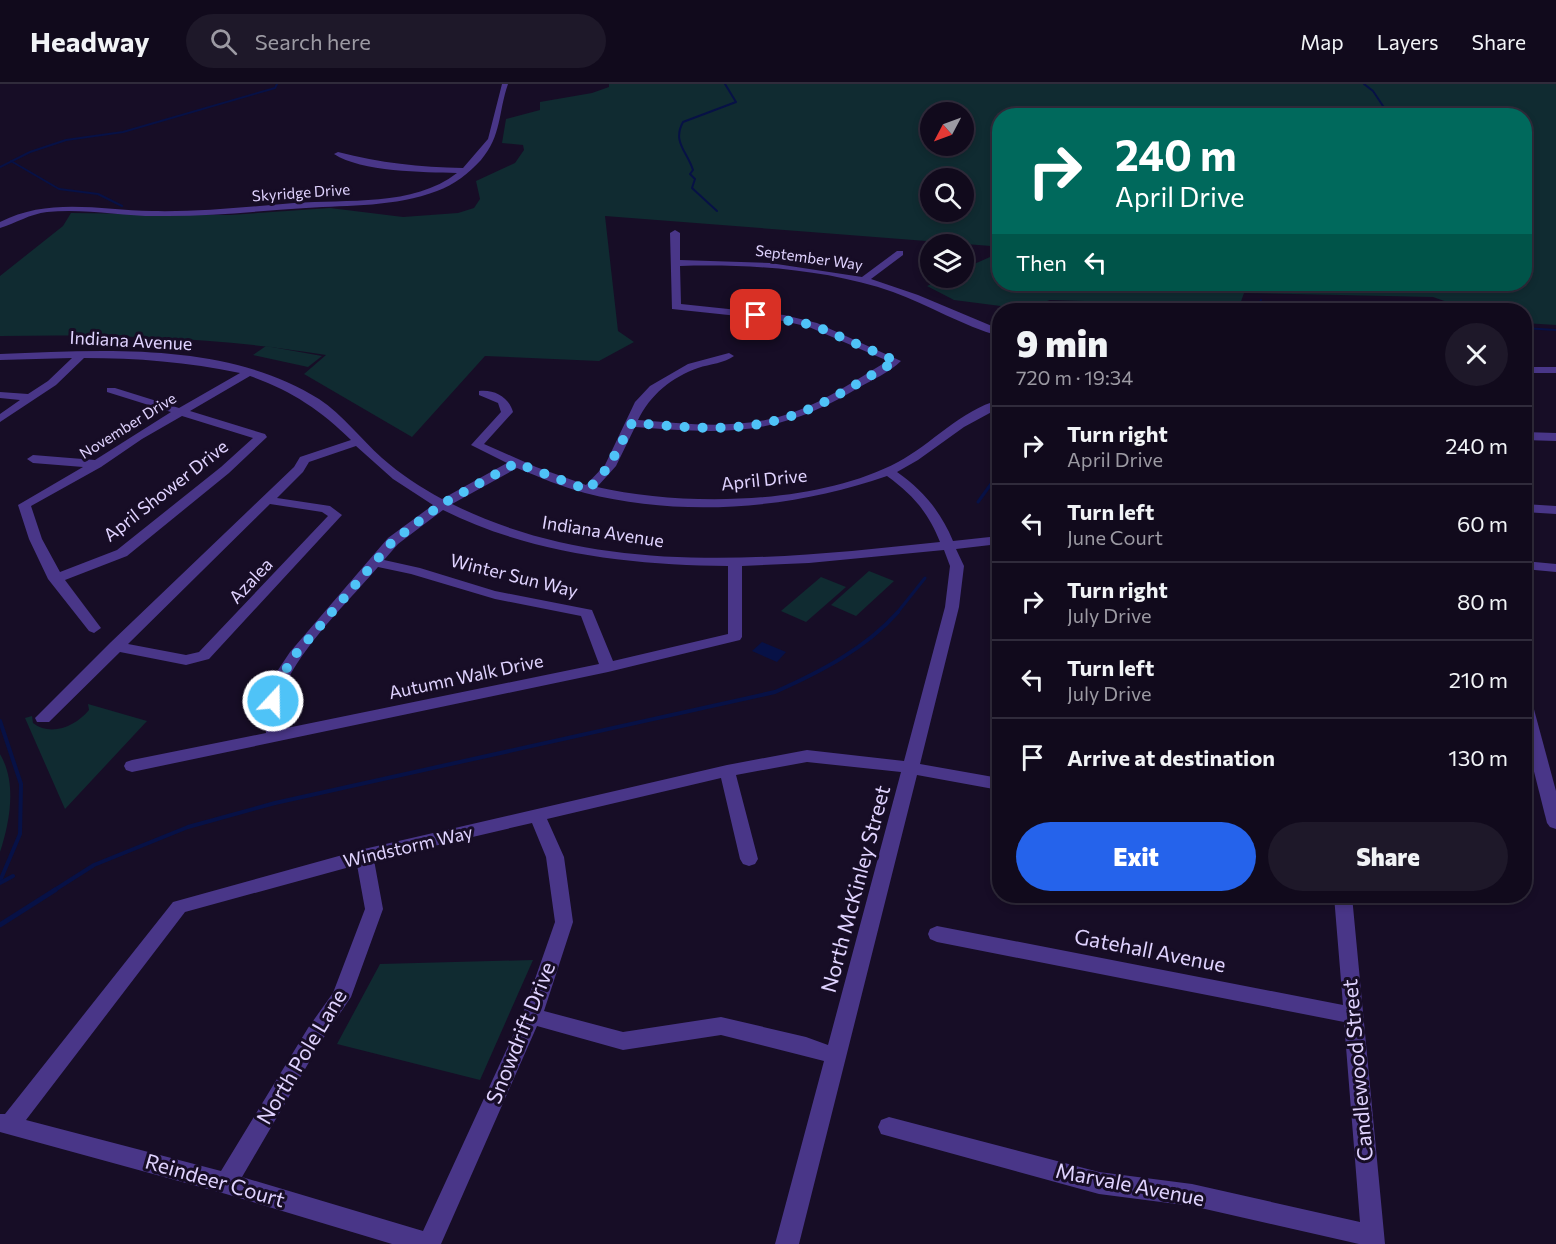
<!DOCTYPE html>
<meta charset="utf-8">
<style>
:root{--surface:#110a1c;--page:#1e1829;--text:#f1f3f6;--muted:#9c9aa3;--line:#302b3b;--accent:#2563eb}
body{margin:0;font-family:Commissioner,sans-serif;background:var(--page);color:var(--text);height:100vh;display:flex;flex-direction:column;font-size:22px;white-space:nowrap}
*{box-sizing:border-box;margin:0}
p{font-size:20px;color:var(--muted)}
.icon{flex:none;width:33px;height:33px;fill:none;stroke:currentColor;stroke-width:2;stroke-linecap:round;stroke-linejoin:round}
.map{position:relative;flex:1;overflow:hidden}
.panel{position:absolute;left:992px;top:219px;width:540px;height:600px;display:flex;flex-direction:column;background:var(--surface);border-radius:24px;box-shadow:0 3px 9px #0003,0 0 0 2px var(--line)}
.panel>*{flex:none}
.hud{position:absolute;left:992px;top:24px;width:540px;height:183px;border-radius:24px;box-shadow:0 3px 9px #0003,0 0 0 2px var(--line);background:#00695c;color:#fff;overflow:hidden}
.needle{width:39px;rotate:229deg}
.tools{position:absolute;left:920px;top:18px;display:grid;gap:12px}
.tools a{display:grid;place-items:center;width:54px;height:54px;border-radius:50%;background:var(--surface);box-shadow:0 3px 9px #0003,0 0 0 2px var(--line);font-size:30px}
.pin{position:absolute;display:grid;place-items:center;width:51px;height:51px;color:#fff;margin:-26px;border-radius:12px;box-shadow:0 3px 9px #0006}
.me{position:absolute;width:66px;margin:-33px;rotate:21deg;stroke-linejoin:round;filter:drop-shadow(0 0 4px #0008)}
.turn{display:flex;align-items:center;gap:21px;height:126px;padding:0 24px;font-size:27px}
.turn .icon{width:78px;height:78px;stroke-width:2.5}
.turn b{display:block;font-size:42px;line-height:51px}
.then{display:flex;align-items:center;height:57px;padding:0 24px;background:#0003;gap:12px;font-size:22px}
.round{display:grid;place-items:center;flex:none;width:63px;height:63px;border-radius:32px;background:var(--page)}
.head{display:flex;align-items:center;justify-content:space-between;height:102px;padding:0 24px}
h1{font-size:36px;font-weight:800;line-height:45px}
.primary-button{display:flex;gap:12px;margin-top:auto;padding:12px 24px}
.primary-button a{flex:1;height:69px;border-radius:36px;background:var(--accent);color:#fff;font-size:24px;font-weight:800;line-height:69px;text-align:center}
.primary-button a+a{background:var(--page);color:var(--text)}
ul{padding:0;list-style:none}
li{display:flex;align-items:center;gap:18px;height:78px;padding:0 24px;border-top:2px solid var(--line)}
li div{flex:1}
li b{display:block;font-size:22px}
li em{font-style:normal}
header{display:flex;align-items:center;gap:36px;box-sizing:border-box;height:84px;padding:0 30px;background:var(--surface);border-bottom:2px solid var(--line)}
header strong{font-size:28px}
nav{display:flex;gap:33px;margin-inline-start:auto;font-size:21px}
.search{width:420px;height:54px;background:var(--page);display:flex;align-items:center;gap:15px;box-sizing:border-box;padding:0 21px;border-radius:33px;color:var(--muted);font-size:22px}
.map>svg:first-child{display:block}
.green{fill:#102b31;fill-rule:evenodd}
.water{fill:#071146}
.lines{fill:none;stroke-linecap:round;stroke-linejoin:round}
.stream-far3{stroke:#071146;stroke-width:2}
.stream-far2{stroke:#071146;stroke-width:3}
.stream-far1{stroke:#071146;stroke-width:4}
.stream{stroke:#071146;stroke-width:5}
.minor{fill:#493688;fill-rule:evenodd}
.route{stroke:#4fc3f7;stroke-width:10;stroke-dasharray:0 18}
.labels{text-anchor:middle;stroke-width:6;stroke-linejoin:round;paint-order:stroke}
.far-street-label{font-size:15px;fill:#e0d3ff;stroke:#170d26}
.street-label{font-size:18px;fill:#e0d3ff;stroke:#170d26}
.near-street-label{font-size:21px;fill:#e0d3ff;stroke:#170d26}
</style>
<header>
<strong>Headway</strong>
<div class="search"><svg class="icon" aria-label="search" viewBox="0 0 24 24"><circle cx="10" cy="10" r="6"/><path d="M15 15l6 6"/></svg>Search here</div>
<nav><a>Map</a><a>Layers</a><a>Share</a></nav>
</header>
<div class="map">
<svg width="1556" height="1160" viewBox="0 0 1556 1160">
<rect width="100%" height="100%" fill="#170d26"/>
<!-- green -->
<g class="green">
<path d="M 609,0 L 1556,0 L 1556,241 L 1524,239 L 1524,226 L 1470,226 L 1433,213 L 1244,209 L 1238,226 L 1166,226 L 1151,219 L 1050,216 L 1024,225 L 954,216 L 927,202 L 945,194 L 963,194 L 963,185 L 990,173 L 991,162 L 605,132 L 618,247 L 634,258 L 599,277 L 485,272 L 412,353 L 304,290 L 326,271 C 218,253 109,250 0,252 L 0,192 L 63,142 L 71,129 L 230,131 L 330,124 L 403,133 L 458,129 L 474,124 L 480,115 L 476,97 L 515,79 L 524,66 L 523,61 L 502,59 L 506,35 L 540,26 L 540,18 L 592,9 L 609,3 ZM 930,28 L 963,28 L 963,62 L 930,62 ZM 999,32 L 1524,32 L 1524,200 L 999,200 ZM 930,94 L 963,94 L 963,128 L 930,128 Z"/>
<path d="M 266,262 L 322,272 L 308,283 L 253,271 Z"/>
<path d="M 869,487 L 894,497 L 856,532 L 831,521 Z"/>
<path d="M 821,493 L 846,503 L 806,538 L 781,527 Z"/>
<path d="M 88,620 L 147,637 L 65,725 L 25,634 L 32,632 L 33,639 C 51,653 76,642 89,626 Z"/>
<path d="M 0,670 C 17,699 10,737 0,768 Z"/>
<path d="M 533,876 L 480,996 L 337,960 L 380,880 Z"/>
</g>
<!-- water -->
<path class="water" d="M 762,558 L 786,568 L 777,578 L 752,567 Z"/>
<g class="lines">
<!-- stream-far3 -->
<g class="stream-far3">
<path d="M 1364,0 L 1373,7 L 1385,25 L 1374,32"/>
<path d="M 11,77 L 59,105 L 98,110 L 122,122"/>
<path d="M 0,83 L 30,68 L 66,56 L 123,48 L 275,4 L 277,0"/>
<path d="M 717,127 L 692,104 L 695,95 L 690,90 L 693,86 C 687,67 672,58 683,38 L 736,18 L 725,0"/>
<path d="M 1030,226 C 1074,220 1120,212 1163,226"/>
<path d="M 1257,226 L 1261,216"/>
<path d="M 1524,244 L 1556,246"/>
</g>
<!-- stream-far2 -->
<g class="stream-far2">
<path d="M 978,418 L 999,389"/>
<path d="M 897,529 L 925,494"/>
</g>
<!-- stream-far1 -->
<g class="stream-far1">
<path d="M 0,637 L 21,700 L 20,750 L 0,797"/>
<path d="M 0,799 L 13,792"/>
<path d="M 53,807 L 94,781 L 188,743 L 275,719 L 775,608 C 820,588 865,565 898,528"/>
</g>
<!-- stream -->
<path class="stream" d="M 0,841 L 55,806"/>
<!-- minor -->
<g class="minor">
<path d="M 502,0 L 508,0 C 498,29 502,51 481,76 C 469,89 454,101 437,107 C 395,123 350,121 306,124 C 256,127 207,133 156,132 C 120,132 83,124 47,128 C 30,130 16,139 0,144 L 0,138 C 49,113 100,126 152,127 C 200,128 247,123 294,119 C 347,115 413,123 457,89 C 424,88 361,88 334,70 L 338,68 C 380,79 420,83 463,84 L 488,55 Z"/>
<path d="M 675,146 L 680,149 L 680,176 L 770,179 L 862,193 L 897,167 L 903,167 L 903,171 L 871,195 L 918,211 L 999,245 L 999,252 C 963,242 929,221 893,208 C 826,185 751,180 680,182 L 681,220 L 784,231 L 817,239 L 901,277 C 890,288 872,296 858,304 C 776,353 727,350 635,343 L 616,382 L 597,403 C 685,423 817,421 898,378 C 932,360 961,326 999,316 L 999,324 L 964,343 L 918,376 L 897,388 C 923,406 941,428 953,457 L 999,452 L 999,460 L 956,465 L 964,482 L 959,523 L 920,680 L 999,694 L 999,706 L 917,691 L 799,1160 L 775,1160 L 824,977 L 721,951 L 623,966 L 537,942 L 441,1160 L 392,1160 L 226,1110 L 0,1048 L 0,1030 L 5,1030 L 173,818 L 364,765 L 727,681 L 807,666 L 904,677 L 945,523 L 950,482 L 944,466 L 809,479 L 742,482 L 742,553 L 740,556 L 608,588 L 132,688 L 126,686 L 124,682 L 126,678 L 132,676 L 266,649 L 265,617 L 272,595 L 290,568 L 388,454 L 433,421 L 393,395 L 356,362 L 309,378 L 303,388 L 277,414 L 330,422 L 342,431 L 209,575 L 186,581 L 120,568 L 49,638 L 37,638 L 35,634 L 110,559 L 294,383 L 300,373 L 351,356 C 321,326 290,306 250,292 L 190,327 L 265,350 L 267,353 L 229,389 L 127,472 L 65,496 L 101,544 L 94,549 L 89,547 L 48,495 L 29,455 L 18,421 L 83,383 L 33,379 L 27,375 L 33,371 L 95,376 L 171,328 L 107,308 L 107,304 L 115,304 L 179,324 L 240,289 C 188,278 137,274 84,274 L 56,301 L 0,338 L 0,330 L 20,316 L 0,314 L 0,308 L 28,310 L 48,297 L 72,274 L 0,276 L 0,270 C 105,266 226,257 319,315 C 343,331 361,355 382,374 C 400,390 420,403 442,415 L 507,379 L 471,361 L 501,328 L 498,319 L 479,311 L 479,307 C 494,305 509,313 513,328 L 484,360 L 536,383 L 586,401 L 605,381 L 635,318 L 650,302 L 688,280 L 729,269 L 734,272 C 725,279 710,280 698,284 C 672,293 650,311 638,336 C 687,340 738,346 785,331 C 822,320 855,296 888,277 L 809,243 L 784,237 L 672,225 L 670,149 ZM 182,332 L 253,354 L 221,383 L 117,466 L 60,488 L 42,455 L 31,422 L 101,383 L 142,355 ZM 517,384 C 539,393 562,403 585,409 C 683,434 792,425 887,392 C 913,411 928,428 940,458 C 779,475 602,495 452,420 ZM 270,420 L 322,428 L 328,432 L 199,568 L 186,571 L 128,560 ZM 443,426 C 531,470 631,481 728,482 L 728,550 L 613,577 L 592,526 L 495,507 L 420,484 L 384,476 L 398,460 ZM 378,483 L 411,490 L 495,515 L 581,532 L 599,580 L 282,645 C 281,636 280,626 281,618 C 285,578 351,515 378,483 ZM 807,678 L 901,688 L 828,961 L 806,953 L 721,933 L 623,948 L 544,927 L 573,838 L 564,773 L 547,735 L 721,694 L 740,775 L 743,780 L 749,782 L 755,780 L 758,775 L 736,691 ZM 532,739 L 546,773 L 555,838 L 522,932 L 423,1147 L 242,1093 L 322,956 L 351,913 L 383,825 L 374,776 ZM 357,781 L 365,825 L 333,909 L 308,944 L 221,1087 L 26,1036 L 185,828 Z"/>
<rect x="1524" y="283" width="32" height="6"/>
<path d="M 1524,348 L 1556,349 L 1556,357 L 1524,356 Z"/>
<path d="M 1524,420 L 1556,422 L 1556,430 L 1524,428 Z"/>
<path d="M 1524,477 L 1556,480 L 1556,488 L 1524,485 Z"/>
<path d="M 1524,613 L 1532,618 L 1556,707 L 1556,745 L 1550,743 L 1547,739 L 1524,648 Z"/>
<path d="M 1334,812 L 1352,812 L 1385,1160 L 1359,1160 L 1192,1122 L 1099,1110 L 881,1050 L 878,1043 L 881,1036 L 889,1033 L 1099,1088 L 1192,1100 L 1360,1138 L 1344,938 L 937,858 L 930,855 L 928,850 L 930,845 L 937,842 L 1343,921 Z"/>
</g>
</g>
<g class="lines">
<!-- route -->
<path class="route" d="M 273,617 L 280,595 L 295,571 L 393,457 L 442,420 L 516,379 L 588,406 L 609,382 L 632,339 C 685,343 740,350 791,332 C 828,320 862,296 896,277 L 813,241 L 756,231"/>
</g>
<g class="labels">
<!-- far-street labels -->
<g class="far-street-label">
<text transform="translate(301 109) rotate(-4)" y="5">Skyridge Drive</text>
<text transform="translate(809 174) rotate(8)" y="5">September Way</text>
<text transform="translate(128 342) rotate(-32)" y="5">November Drive</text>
</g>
<!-- street labels -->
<g class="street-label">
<text transform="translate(131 257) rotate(3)" y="6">Indiana Avenue</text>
<text transform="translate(764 396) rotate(-6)" y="6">April Drive</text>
<text transform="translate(166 407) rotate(-38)" y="6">April Shower Drive</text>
<text transform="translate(603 448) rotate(9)" y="6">Indiana Avenue</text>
<text transform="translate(514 492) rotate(14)" y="6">Winter Sun Way</text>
<text transform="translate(251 497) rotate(-47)" y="6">Azalea</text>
<text transform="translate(466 593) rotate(-12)" y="6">Autumn Walk Drive</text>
<text transform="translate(408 763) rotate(-13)" y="6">Windstorm Way</text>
</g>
<!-- near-street labels -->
<g class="near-street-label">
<text transform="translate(856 805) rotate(-75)" y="7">North McKinley Street</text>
<text transform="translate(1150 867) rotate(11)" y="7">Gatehall Avenue</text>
<text transform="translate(521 949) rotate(-68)" y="7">Snowdrift Drive</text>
<text transform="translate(302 973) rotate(-59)" y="7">North Pole Lane</text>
<text transform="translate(1358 986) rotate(-95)" y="7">Candlewood Street</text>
<text transform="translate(215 1097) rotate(16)" y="7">Reindeer Court</text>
<text transform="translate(1130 1101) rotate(11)" y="7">Marvale Avenue</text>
</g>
</g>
</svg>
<div class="tools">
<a><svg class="needle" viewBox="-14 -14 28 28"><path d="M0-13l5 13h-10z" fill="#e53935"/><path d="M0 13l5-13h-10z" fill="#9c9aa3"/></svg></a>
<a><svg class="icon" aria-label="search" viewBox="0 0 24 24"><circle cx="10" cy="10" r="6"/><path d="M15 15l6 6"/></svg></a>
<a><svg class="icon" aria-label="layers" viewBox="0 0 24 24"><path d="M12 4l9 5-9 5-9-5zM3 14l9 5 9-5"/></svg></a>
</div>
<div class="pin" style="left:756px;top:231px;background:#d93025"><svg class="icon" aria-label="arrive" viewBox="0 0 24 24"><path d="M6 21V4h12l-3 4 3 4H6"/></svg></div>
<svg class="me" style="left:273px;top:617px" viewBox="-20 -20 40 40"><circle r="17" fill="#4fc3f7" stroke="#fff" stroke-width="3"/><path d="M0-11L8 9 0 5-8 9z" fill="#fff"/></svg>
<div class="hud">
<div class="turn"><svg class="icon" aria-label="right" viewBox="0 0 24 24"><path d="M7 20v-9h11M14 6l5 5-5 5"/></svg><div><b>240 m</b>April Drive</div></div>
<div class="then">Then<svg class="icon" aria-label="left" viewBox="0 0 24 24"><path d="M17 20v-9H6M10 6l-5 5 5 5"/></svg></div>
</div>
<section class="panel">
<div class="head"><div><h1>9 min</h1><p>720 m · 19:34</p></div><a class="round"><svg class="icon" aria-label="close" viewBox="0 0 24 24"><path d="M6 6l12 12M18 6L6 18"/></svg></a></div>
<ul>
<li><svg class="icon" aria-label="right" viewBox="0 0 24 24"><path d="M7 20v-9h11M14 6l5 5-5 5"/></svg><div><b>Turn right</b><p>April Drive</p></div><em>240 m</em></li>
<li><svg class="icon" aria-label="left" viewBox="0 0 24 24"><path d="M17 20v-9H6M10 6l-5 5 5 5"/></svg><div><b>Turn left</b><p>June Court</p></div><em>60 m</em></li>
<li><svg class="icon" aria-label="right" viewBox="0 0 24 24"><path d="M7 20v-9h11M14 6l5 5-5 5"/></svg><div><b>Turn right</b><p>July Drive</p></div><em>80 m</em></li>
<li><svg class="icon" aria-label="left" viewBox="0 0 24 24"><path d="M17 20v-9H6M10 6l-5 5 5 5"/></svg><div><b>Turn left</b><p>July Drive</p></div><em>210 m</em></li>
<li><svg class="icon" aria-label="arrive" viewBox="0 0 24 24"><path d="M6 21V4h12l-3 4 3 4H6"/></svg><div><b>Arrive at destination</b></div><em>130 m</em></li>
</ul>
<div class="primary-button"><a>Exit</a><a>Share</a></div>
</section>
</div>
